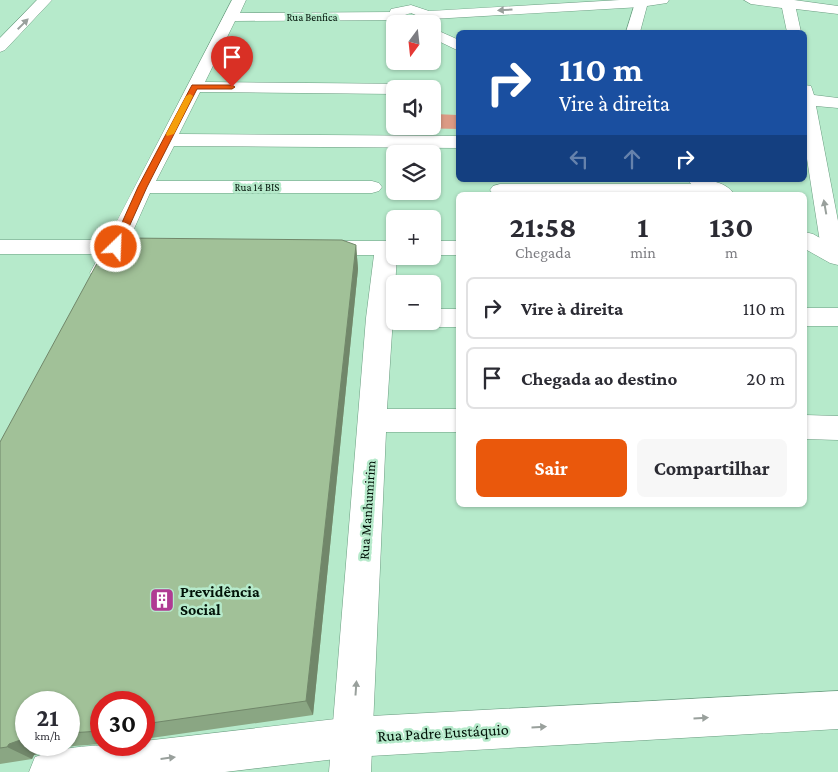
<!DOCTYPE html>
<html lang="pt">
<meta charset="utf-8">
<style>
:root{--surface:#fff;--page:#f7f7f7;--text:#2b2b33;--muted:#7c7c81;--line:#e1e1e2;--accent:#ea580c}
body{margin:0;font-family:"Crimson Pro",serif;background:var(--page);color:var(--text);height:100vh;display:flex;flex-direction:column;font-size:19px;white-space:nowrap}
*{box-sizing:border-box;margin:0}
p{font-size:16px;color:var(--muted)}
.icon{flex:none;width:28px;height:28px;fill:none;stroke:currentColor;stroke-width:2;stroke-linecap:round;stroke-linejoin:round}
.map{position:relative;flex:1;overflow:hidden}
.drawer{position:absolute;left:456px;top:192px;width:351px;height:315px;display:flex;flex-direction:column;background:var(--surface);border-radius:8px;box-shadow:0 1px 4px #0004}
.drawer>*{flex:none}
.banner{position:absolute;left:456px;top:30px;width:351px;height:152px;border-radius:8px;box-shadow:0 1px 4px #0004;background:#1a4fa0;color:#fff;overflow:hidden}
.needle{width:32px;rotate:195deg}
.buttons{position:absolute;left:386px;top:15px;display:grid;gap:10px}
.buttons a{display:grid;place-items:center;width:55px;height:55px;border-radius:8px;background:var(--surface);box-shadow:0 1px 4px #0004;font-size:25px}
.speed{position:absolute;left:15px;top:691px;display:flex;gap:10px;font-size:25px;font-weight:700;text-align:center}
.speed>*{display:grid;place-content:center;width:65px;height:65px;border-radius:50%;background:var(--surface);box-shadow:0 1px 4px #0004;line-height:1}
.speed small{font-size:12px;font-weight:400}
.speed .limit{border:8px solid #d22;background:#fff;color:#111}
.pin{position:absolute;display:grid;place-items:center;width:42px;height:42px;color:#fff;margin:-51px -21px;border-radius:50% 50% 50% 0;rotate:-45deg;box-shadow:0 0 5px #0007}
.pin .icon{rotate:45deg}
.me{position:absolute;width:55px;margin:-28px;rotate:24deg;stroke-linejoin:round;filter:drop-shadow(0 0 4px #0008)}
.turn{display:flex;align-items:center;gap:18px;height:105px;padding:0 20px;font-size:22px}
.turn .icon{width:65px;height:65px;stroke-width:2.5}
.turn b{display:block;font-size:35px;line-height:42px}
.lanes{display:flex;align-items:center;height:48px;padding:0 20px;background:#0003;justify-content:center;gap:25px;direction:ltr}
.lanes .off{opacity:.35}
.eta{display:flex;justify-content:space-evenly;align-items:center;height:85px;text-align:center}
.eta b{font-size:30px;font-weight:700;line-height:35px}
.cta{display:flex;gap:10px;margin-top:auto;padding:10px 20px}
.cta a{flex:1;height:58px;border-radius:8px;background:var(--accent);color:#fff;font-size:20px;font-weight:700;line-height:58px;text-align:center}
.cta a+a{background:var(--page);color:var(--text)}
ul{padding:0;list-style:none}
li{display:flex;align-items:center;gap:15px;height:62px;margin:0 10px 8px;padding:0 10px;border:2px solid var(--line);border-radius:8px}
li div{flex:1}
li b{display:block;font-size:19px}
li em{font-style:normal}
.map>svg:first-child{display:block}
.green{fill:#dc9a84}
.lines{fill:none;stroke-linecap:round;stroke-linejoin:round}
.street-casing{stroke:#6b9d81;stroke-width:1}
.secondary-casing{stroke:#6b9d81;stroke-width:1}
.street{fill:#fff;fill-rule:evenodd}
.secondary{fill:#fff;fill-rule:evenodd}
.wall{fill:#8aa683;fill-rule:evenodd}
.shaded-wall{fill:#71876a}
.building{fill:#a1c198;stroke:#71876a}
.oneway{fill:#99a09c}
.route{fill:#ea580c;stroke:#983908}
.slow{fill:#f59e0b}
.labels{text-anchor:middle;stroke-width:5;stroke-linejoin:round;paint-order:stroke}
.far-street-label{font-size:11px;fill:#011208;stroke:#b6eacb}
.street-label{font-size:14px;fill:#011208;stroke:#b6eacb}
.near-poi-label{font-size:16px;font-weight:bold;fill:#011208;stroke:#b6eacb;text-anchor:start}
.near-street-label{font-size:16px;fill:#011208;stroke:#b6eacb}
</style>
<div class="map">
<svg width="838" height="772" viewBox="0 0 838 772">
<rect width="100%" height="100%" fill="#b6eacb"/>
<!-- green -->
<path class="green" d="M 433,114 L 458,115 L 459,129 L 416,128 L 416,126 L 432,126 Z"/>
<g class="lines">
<defs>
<g id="street">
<path d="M 37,0 L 52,0 L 5,50 L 0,52 L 0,38 Z"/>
<path d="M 232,0 L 246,0 L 240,13 L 393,12 L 398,13 L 400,16 L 398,19 L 393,20 L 235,21 L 205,82 L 416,84 L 422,85 L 424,89 L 395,89 L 395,94 L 200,92 L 179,134 L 459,136 L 459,148 L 174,146 L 156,181 L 372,181 L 379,183 L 382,187 L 379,191 L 372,193 L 150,193 L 129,240 L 139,242 L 142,247 L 139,252 L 122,254 L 110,278 L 102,281 L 94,278 L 90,273 L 100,254 L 0,254 L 0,240 L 107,240 Z"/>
<path d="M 636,0 L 669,0 L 667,3 L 647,6 L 640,32 L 626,32 Z"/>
<path d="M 744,0 L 794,0 L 838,6 L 838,14 L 796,9 L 801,32 L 787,32 L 782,8 L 751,4 Z"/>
<path d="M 805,85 L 811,86 L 814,95 L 838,98 L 838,108 L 816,106 L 838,221 L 838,261 L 833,262 L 825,260 L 822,255 L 805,146 Z"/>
<path d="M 500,184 L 715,184 L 722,186 L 725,190 L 720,195 L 493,194 L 490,190 L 493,186 Z"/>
<path d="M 319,241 L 395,241 L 395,256 L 397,256 L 387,409 L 459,409 L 459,432 L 386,432 L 371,772 L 329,772 L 366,318 L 374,255 L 319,255 L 311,253 L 308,248 L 311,243 Z"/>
<rect x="432" y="241" width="27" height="14"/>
<rect x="805" y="308" width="33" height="18"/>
<path d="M 432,309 L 459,309 L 459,327 L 432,327 L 423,324 L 421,321 L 432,321 Z"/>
<path d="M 805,415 L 838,416 L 838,440 L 805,439 Z"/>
</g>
<g id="secondary">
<path d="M 620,0 L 648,0 L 648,3 L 641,7 L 432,19 C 423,27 394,28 387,18 L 391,9 L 411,5 L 429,11 ZM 411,13 L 418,16 L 410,18 L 402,16 Z"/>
<path d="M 432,28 L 459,40 L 459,51 L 432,38 Z"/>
<path d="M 688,180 C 705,180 724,179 735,195 C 718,195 699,196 688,180 Z"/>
<path d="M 805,232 L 813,234 L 838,248 L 838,265 L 830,263 L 805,249 Z"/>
<path d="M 838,691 L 838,729 L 353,757 L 225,772 L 29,772 L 35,757 C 68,744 108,745 144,745 L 144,741 L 353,717 Z"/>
</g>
</defs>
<!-- street casing -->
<use href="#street" class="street-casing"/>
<!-- secondary casing -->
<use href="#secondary" class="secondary-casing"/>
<!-- street -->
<use href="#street" class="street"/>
<!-- secondary -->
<use href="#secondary" class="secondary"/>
</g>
<!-- wall -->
<path class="wall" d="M 356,245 L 358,269 L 313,715 L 144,739 L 144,702 L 101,702 L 101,744 L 74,746 L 47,751 L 34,755 L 32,759 L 0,764 L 0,442 ZM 26,702 L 69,702 L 69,745 L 26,745 Z"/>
<!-- shaded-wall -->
<g class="shaded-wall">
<path d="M 356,245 L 358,269 L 313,715 L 306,701 Z"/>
<path d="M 23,739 L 26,741 L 26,745 L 35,745 L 47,751 L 34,755 L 32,759 L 7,747 L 9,744 Z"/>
</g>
<!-- building -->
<path class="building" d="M 123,238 L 342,240 L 356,245 L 306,701 L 144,724 L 144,702 L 101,702 L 101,731 L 69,733 L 69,702 L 26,702 L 26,738 L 9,744 L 7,747 L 0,748 L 0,442 L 107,245 Z"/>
<!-- one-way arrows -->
<defs><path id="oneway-solid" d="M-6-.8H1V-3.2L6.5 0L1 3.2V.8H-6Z" transform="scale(1.25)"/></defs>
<g class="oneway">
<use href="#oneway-solid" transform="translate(505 10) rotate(176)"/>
<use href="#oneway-solid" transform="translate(23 24) rotate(-45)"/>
<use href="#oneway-solid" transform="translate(825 207) rotate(-100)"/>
<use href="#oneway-solid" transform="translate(356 688) rotate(-86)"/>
<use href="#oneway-solid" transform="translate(701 718) rotate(-3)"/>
<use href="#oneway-solid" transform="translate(539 727) rotate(-3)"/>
<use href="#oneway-solid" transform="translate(168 758) rotate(-7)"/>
</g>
<!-- route -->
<path class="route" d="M 192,85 L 232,85 L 235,87 L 232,89 L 197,89 L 147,187 L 120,247 L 116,250 L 112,249 L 111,247 L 138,187 Z"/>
<!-- slow -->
<path class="slow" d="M 190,94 L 193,96 L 174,134 L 167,136 L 166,134 L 186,96 Z"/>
<!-- icons -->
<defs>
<symbol id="building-square" viewBox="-11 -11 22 22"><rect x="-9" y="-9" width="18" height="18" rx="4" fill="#b03b93" stroke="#b6eacb"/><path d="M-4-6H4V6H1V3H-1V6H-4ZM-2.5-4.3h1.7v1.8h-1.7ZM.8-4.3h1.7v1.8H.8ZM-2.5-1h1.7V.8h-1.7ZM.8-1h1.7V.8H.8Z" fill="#fff"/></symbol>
</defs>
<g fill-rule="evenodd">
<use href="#building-square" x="148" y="586" width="28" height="28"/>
</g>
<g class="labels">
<!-- far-street labels -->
<g class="far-street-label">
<text x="312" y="21">Rua Benfica</text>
<text x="257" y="191">Rua 14 BIS</text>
</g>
<!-- street labels -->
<g class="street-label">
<text transform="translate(367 510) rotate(-86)" y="5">Rua Manhumirim</text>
</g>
<!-- near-poi labels -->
<g class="near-poi-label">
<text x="180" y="597">Previdência<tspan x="180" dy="18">Social</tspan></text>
</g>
<!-- near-street labels -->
<g class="near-street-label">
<text transform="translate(443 732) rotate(-3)" y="6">Rua Padre Eustáquio</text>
</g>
</g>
</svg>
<div class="buttons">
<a><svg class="needle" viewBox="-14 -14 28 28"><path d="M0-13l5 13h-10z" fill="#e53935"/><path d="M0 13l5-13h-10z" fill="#7c7c81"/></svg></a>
<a><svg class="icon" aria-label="sound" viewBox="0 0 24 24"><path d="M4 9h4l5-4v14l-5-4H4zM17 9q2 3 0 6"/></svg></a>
<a><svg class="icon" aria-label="layers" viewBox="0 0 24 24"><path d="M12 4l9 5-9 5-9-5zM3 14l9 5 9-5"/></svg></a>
<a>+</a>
<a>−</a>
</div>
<div class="speed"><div>21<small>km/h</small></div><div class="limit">30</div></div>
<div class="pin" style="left:232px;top:87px;background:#d93025"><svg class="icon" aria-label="arrive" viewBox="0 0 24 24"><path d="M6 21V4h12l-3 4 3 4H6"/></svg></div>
<svg class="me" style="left:116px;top:247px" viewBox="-20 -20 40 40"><circle r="17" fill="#ea580c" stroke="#fff" stroke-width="3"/><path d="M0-11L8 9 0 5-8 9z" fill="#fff"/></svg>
<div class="banner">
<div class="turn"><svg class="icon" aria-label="right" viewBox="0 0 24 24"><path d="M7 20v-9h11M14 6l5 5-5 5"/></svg><div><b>110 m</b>Vire à direita</div></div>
<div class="lanes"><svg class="icon off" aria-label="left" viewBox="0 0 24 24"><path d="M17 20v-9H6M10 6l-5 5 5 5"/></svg><svg class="icon off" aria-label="ahead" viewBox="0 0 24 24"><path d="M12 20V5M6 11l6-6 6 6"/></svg><svg class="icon" aria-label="right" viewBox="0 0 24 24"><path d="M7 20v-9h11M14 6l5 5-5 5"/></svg></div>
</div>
<section class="drawer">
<div class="eta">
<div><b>21:58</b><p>Chegada</p></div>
<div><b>1</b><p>min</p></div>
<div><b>130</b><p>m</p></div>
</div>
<ul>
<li><svg class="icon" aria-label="right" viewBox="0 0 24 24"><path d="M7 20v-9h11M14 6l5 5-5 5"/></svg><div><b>Vire à direita</b></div><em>110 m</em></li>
<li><svg class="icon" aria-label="arrive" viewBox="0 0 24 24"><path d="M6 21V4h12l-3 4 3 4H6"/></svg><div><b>Chegada ao destino</b></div><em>20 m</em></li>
</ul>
<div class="cta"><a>Sair</a><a>Compartilhar</a></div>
</section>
</div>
